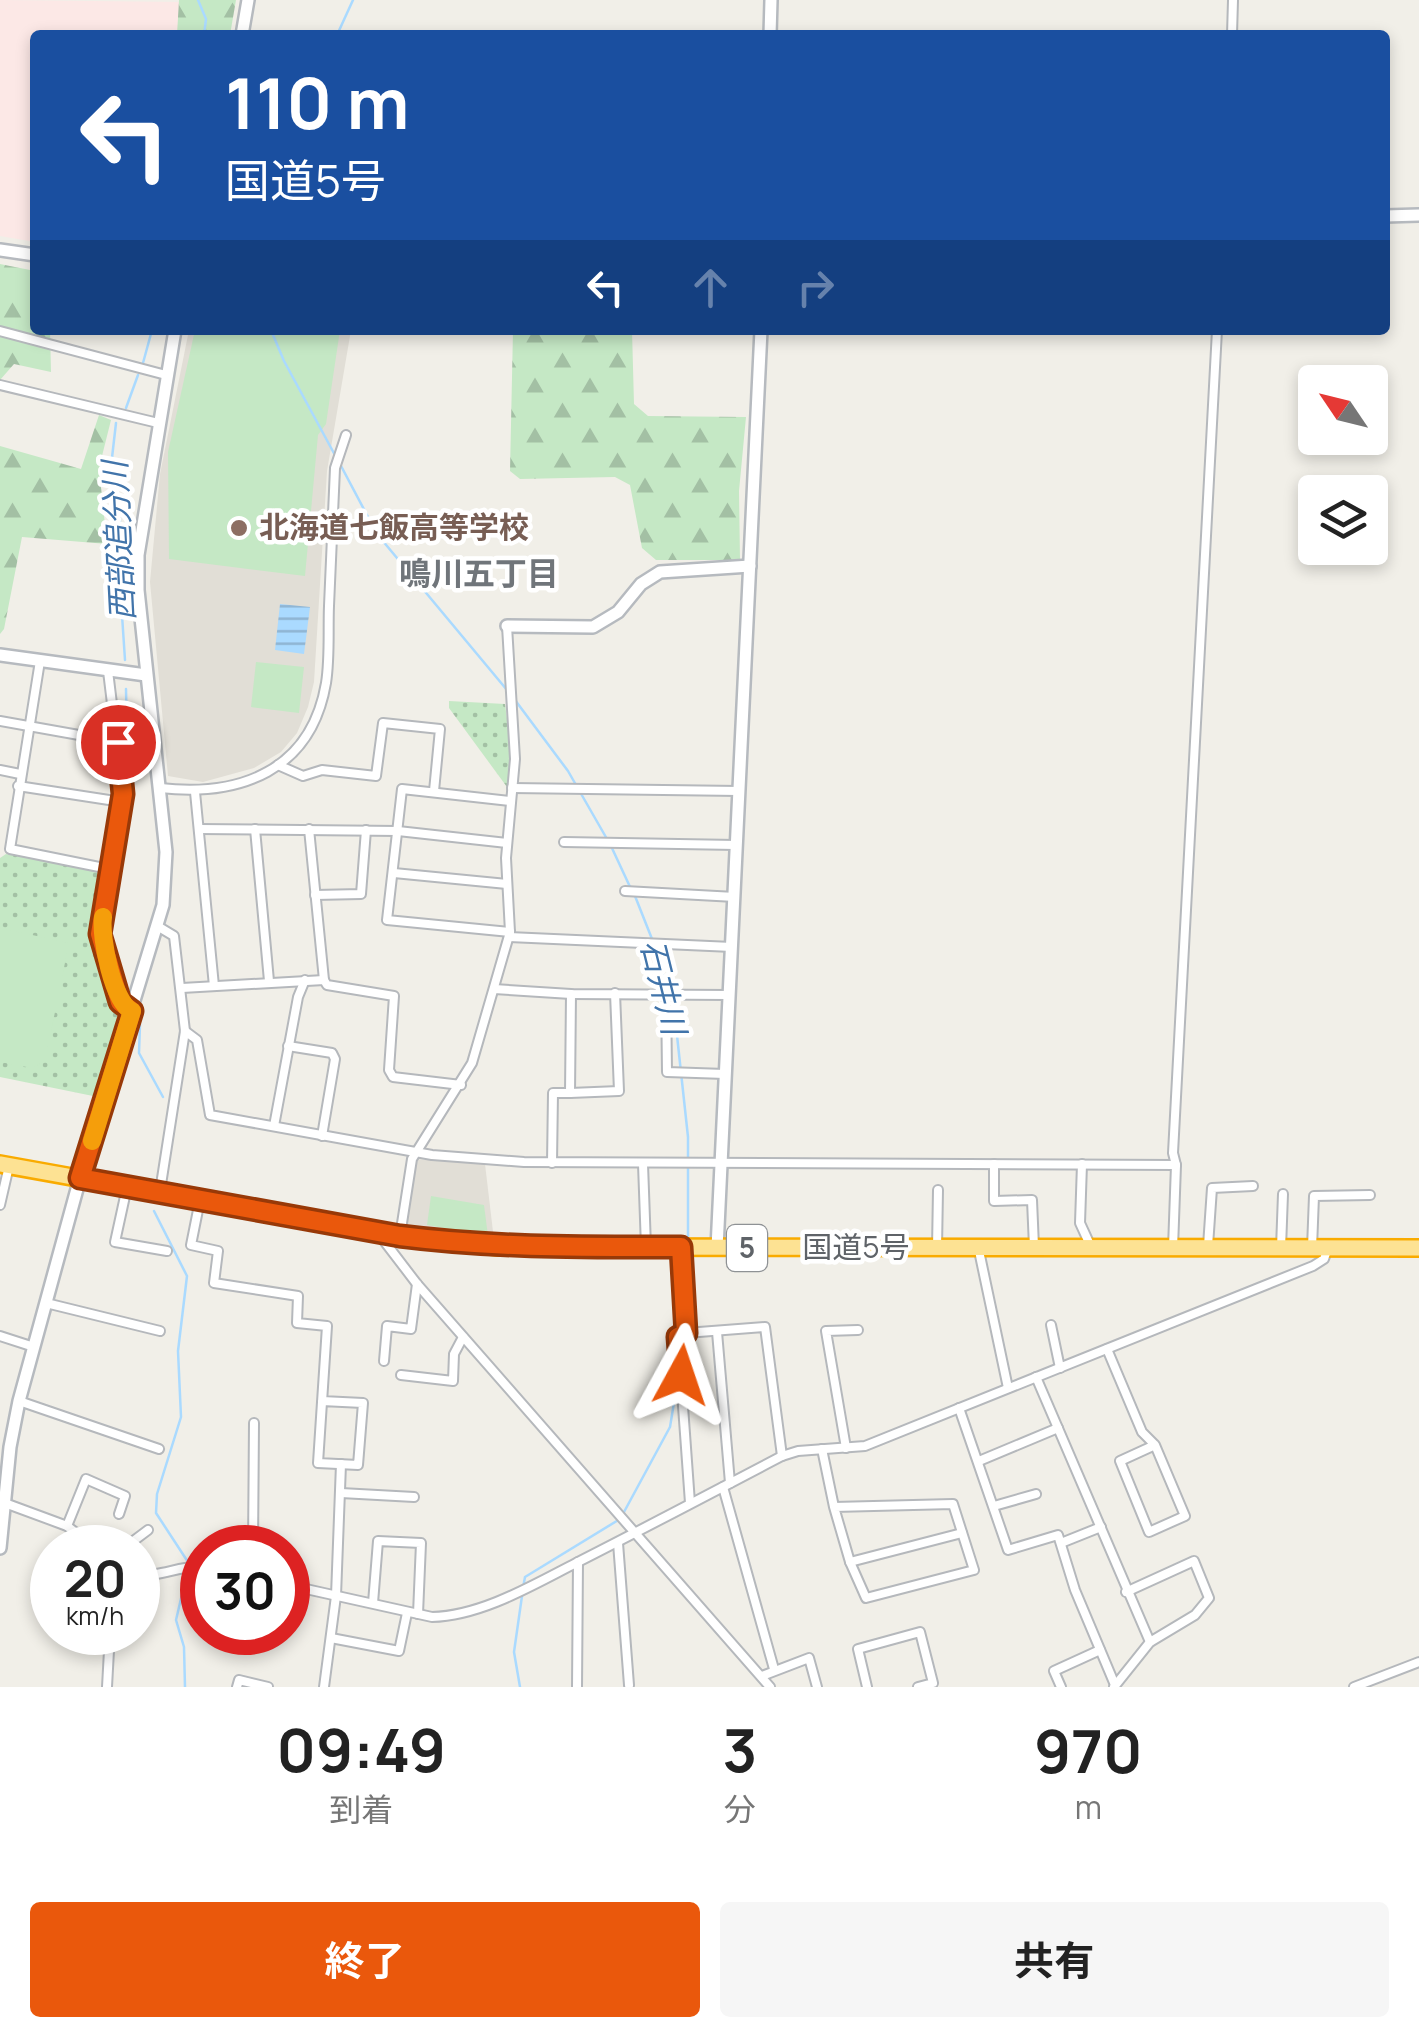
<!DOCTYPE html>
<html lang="ja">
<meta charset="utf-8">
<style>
:root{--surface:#fff;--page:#f6f6f6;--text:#222;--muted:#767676;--accent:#ea580c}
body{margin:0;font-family:Manrope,"Noto Sans JP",sans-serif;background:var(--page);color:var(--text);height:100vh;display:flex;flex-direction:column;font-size:38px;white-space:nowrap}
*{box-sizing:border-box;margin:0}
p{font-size:32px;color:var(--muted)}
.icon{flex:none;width:55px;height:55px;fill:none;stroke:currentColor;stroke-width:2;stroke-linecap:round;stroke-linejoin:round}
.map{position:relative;height:1687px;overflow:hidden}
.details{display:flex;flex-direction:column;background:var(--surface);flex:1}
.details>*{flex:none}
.hud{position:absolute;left:30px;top:30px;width:1360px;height:305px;border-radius:10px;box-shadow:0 5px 15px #0003;background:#1a4fa0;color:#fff;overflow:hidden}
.needle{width:65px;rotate:305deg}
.controls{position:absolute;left:1298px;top:365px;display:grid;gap:20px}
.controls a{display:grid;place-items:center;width:90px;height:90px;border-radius:10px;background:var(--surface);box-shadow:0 5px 15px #0003;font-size:50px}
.speed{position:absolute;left:30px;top:1525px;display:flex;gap:20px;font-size:50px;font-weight:700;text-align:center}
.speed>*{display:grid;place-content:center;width:130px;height:130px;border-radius:50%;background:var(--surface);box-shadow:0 5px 15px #0003;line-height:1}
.speed small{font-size:25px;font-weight:400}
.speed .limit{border:15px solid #d22;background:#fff;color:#111}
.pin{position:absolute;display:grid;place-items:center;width:85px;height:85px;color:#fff;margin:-42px;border:5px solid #fff;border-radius:50%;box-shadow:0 2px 10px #0007}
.me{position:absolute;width:110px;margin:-55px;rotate:5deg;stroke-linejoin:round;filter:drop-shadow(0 0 8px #0008)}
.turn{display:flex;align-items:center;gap:35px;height:210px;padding:0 30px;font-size:45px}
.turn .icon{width:130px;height:130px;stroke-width:2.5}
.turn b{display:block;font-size:70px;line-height:85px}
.lanes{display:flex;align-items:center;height:95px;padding:0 30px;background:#0003;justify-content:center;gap:50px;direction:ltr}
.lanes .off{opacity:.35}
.eta{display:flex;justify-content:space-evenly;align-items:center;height:170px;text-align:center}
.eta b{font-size:60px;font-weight:700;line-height:70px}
.action{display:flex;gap:20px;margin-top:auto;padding:20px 30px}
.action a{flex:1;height:115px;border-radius:10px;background:var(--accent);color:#fff;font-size:40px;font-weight:700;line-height:115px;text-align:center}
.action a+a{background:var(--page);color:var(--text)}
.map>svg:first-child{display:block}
.education{fill:#e1ded6}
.medical{fill:#fce8e6}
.forest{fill:url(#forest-firs)}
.park{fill:url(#park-dots)}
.pitch{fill:#c5e8c5}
.water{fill:url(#water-rules)}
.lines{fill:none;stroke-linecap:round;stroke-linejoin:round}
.stream{stroke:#aadaff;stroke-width:2.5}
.street-casing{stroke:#b5b8bc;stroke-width:12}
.secondary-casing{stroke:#b6babf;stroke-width:16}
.highway-casing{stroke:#f9ab00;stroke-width:20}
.street{stroke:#fff;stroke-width:8}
.secondary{stroke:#fff;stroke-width:11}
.highway{stroke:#fde293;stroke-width:15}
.route-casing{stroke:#983908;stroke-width:25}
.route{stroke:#ea580c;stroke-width:18}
.slow{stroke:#f59e0b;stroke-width:18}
.education-dot{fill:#8d6e63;stroke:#fff;stroke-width:4}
.labels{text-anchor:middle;stroke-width:9;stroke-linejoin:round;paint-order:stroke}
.shield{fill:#fff;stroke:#8f9295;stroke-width:2.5}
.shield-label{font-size:28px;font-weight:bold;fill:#5f6368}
.education-label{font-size:30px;font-weight:bold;fill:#785e54;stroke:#fff;text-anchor:start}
.street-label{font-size:30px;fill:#5f6368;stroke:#fff}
.water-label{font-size:32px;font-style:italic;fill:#4174aa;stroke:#fff}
.neighbourhood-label{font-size:32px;font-weight:bold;fill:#70757a;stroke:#fff}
</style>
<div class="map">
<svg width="1419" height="1687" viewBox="0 0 1419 1687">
<defs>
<pattern id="forest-firs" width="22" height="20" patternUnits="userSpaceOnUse" patternTransform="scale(2.5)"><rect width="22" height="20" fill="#c5e8c5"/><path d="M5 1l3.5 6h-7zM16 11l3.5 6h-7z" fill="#a3c0a4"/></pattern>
<pattern id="park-dots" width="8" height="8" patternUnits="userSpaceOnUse" patternTransform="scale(2.5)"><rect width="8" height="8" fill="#c5e8c5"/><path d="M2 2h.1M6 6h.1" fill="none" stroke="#a3c0a4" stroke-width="1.8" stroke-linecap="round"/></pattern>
<pattern id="water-rules" width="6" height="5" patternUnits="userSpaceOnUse" patternTransform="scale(2.5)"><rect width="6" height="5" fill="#aadaff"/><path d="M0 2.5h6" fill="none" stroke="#8eb4d2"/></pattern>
</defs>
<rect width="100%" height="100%" fill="#f1efe8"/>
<!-- education -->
<g class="education">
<path d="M 189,330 L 351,330 L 327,471 L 314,682 L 308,707 L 297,733 L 281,752 L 254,768 L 203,782 L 168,776 L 150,582 L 160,474 Z"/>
<path d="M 415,1159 L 485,1164 L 494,1240 L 406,1228 Z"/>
</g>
<!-- medical -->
<path class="medical" d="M 0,0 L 181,2 L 177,35 L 35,35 L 35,242 L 0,236 Z"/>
<!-- forest -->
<g class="forest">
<path d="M 179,0 L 236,0 L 230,35 L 177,35 Z"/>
<path d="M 0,264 L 35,271 L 35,330 L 50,330 L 51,372 L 14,364 L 0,380 Z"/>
<path d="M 513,330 L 632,330 L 634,404 L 648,416 L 746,417 L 739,491 L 740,560 L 656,560 L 642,548 L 630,485 L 615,477 L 520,479 L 510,471 Z"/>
<path d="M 99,415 L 111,420 L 99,468 L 107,544 L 22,537 L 4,629 L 0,634 L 0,446 L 81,469 Z"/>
</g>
<!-- park -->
<g class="park">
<path d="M 449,701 L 505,704 L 512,756 L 507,787 L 449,708 Z"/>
<path d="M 6,854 L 104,871 L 94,936 L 113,1005 L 119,1013 L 93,1096 L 0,1077 L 0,858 Z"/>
</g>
<!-- pitch -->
<g class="pitch">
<path d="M 195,330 L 340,330 L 326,424 L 318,435 L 305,576 L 169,559 L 168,452 Z"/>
<path d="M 256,662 L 304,667 L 299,713 L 251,707 Z"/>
<path d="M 0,928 L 69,943 L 45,1061 L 32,1068 L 0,1062 Z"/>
<path d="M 431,1196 L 484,1205 L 488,1236 L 427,1225 Z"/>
</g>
<!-- water -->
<path class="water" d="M 280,604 L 310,607 L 304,654 L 275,650 Z"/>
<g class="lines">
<!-- stream -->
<g class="stream">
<path d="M 198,0 L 206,19 L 204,35"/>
<path d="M 337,35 L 353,0"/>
<path d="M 271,330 L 284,361 L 336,457"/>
<path d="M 143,363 L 152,330"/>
<path d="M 126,408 L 138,375"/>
<path d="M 116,423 L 110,475 L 120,519 L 118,555 L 125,660"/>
<path d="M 340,464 L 377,534 L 507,690"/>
<path d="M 515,700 L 568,771 L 607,839"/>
<path d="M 611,846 L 631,889"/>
<path d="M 635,896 L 652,939"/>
<path d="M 654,947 L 668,992"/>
<path d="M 125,992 L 107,932 L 128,796 L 126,689"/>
<path d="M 670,1000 L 675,1017 L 688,1137 L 688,1240"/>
<path d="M 140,1024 L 139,1053 L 163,1097"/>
<path d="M 154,1211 L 187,1276 L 178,1351 L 181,1417 L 157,1494 L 156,1513 L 188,1562"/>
<path d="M 687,1285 L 688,1253"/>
<path d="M 624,1512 L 670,1427 L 678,1378"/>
<path d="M 523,1588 L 525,1577 L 620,1519"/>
<path d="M 185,1687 L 184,1647 L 176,1620 L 187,1573"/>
<path d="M 520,1687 L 514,1652 L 522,1596"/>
</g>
<defs>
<g id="street">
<path d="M 1232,35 L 1233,0"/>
<path d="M 0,331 L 166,375"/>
<path d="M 0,385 L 158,423"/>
<path d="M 40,661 L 10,849 L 109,869 L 123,794 L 108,671"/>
<path d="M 0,721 L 118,742"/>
<path d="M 278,765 L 303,776 L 322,770 L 376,776 L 383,723 L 440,729 L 434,791"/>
<path d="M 0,770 L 20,774"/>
<path d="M 18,786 L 122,802"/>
<path d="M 160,788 C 240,797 311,771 326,683 C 330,658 328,631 329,606 C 331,560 333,514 335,468 L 346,435"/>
<path d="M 512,788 L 739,791"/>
<path d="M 195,792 L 214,986"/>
<path d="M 199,829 L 398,831 L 507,843"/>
<path d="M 255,829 L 269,981"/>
<path d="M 309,829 L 324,980"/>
<path d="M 564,842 L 736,845"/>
<path d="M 109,869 L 100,934 L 120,1002 L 132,1011"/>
<path d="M 394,873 L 507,884"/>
<path d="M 625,891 L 735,897"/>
<path d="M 315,895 L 361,894 L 366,830"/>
<path d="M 159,927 L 174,936 L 185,1031 L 160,1191"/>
<path d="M 510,932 L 387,920 L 402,789 L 510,801"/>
<path d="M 509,937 L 732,947"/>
<path d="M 182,988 L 324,980 L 327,985 L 394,996 L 389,1070 L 393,1077 L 461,1085"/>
<path d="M 494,989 L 571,994 L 729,995"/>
<path d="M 666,993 L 667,1072 L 725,1074"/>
<path d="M 185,1031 L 197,1040 L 210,1115 L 432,1155 L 524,1162 L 1176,1165"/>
<path d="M 288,1046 L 332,1053 L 335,1059 L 322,1136"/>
<path d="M 570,1093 L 619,1091 L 615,993"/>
<path d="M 274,1126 L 298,997 L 305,980"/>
<path d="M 552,1163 L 553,1093 L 570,1093 L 571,994"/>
<path d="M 643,1164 L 646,1247"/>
<path d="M 994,1164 L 994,1201 L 1032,1200 L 1034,1247"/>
<path d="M 1082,1164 L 1080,1223 L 1091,1247"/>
<path d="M 127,1187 L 115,1242 L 167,1251"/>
<path d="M 200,1200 L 191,1245 L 218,1251 L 214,1283 L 298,1296 L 297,1323 L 327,1326 L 318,1463 L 358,1465 L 363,1403 L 322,1401"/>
<path d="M 0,1205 L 9,1166"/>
<path d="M 378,1233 L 417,1284 L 770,1687"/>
<path d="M 400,1236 L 412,1159 L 472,1063 L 510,932 L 506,858 L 515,759 L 507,626"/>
<path d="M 978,1246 L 1008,1388"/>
<path d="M 1208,1246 L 1212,1188 L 1253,1186"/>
<path d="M 681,1247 L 686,1333 L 678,1337 L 690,1503"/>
<path d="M 937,1248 L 938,1190"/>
<path d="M 1173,1248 L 1176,1165 L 1173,1153 L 1217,330"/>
<path d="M 1281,1248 L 1283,1194"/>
<path d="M 1312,1248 L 1314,1196 L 1370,1195"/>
<path d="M 46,1303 L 160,1331"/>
<path d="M 1051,1325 L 1060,1368"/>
<path d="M 717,1332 L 730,1483"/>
<path d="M 686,1333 L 765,1327 L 782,1456"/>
<path d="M 0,1336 L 34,1347"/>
<path d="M 1107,1349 L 1142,1432 L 1155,1445 L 1120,1461 L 1149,1532 L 1185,1516 L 1155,1445"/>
<path d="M 384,1361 L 387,1326 L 411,1329 L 417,1284"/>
<path d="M 401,1375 L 453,1381 L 454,1354 L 463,1337"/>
<path d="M 1036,1377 L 1150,1642"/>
<path d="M 19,1401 L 159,1449"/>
<path d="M 959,1408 L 1008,1550 L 1058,1535 L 1075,1590 L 1115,1685"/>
<path d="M 846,1448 L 826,1331 L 858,1330"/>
<path d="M 822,1449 L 834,1507 L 953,1504 L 974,1570 L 866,1598 L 850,1562 L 834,1507"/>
<path d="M 979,1461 L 1058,1428"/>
<path d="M 723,1487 L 774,1669"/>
<path d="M 341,1493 L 414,1497"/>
<path d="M 2,1502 L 67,1526 L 96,1548"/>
<path d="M 994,1506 L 1036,1494"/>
<path d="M 67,1526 L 86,1479 L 125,1496 L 119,1514"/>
<path d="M 618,1543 L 629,1685"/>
<path d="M 1061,1543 L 1101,1527"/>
<path d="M 124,1548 L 148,1530"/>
<path d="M 253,1548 L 254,1423"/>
<path d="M 850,1562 L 962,1533"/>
<path d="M 138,1574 C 159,1578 180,1565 202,1567"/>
<path d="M 288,1585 L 432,1617 C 481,1616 533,1585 576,1563 C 645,1528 713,1492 782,1456 L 798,1451 L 865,1446 L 1313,1266 L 1324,1259 L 1328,1248"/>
<path d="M 373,1603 L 378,1541 L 421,1543 L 418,1614"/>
<path d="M 331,1638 L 399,1651 L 407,1613"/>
<path d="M 762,1676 L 809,1658 L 817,1687"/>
<path d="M 107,1687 L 110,1632"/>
<path d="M 237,1687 L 239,1680 L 268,1687"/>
<path d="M 324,1687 L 336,1596 L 341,1464"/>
<path d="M 577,1687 L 578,1562"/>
<path d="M 867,1687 L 858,1649 L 920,1632 L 933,1683 L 918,1687"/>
<path d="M 1061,1687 L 1054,1671 L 1100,1650"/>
<path d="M 1114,1687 L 1150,1642 L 1195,1615 L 1209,1598 L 1194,1561 L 1126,1592"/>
<path d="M 1354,1687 L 1419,1662"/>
</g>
<g id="secondary">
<path d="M 242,35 L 248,0"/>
<path d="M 770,35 L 771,0"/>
<path d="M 1385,216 L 1419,215"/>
<path d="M 0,250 L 35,255"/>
<path d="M 507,626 L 593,627 L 618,612 L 641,584 L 660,572 L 750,566"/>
<path d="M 0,655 L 146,675"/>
<path d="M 717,1248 L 761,330"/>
<path d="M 0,1548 L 10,1447 L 19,1401 L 80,1178 L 163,905 L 166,852 L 138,590 L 138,555 L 175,330"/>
</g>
<path id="highway" d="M 0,1164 L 400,1236 L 499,1247 L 1419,1248"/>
</defs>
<!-- street casing -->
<use href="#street" class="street-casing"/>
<!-- secondary casing -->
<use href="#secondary" class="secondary-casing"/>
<!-- highway casing -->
<use href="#highway" class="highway-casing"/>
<!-- street -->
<use href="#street" class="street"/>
<!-- secondary -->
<use href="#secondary" class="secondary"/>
<!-- highway -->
<use href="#highway" class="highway"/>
</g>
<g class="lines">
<defs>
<path id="route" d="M 118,742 L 123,794 L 100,934 L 120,1002 L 132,1011 L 80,1178 L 400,1236 C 495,1248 586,1247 681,1247 L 686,1333 L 678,1337 L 681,1375"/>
</defs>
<!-- route casing -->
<use href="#route" class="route-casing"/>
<!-- route -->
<use href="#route" class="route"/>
<!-- slow -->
<path class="slow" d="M 92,1141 L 132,1011 C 113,1003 100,937 103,917"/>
</g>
<!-- markers -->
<circle class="education-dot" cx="239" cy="528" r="10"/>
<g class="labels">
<!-- shield labels -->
<rect class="shield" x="727" y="1225" width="40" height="46" rx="8"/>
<g class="shield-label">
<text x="747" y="1258">5</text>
</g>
<!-- education labels -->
<g class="education-label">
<text x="259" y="538">北海道七飯高等学校</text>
</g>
<!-- street labels -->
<g class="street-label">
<text x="856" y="1258">国道5号</text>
</g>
<!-- water labels -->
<g class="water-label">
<text transform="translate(119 541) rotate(-93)" y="11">西部追分川</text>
<text transform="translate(663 987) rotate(76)" y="11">石井川</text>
</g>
<!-- neighbourhood labels -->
<g class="neighbourhood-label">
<text x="479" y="585">鳴川五丁目</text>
</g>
</g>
</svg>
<div class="controls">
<a><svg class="needle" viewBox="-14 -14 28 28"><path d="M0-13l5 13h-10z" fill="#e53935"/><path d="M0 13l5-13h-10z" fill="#767676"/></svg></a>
<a><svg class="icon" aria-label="layers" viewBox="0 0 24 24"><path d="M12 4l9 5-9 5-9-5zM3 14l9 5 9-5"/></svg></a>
</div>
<div class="speed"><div>20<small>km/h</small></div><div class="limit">30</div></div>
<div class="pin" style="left:118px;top:742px;background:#d93025"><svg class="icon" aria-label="arrive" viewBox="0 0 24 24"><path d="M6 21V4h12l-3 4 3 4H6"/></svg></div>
<svg class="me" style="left:681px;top:1375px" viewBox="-20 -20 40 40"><path d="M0-17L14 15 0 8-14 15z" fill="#ea580c" stroke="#fff" stroke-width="4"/></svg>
<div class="hud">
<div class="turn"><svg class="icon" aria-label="left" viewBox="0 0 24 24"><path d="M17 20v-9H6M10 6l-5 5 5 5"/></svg><div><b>110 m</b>国道5号</div></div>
<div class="lanes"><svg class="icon" aria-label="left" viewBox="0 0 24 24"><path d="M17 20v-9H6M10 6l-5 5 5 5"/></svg><svg class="icon off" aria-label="ahead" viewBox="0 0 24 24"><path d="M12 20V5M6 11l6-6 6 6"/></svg><svg class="icon off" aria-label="right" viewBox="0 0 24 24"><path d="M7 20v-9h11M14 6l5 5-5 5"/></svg></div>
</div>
</div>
<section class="details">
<div class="eta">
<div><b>09:49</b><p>到着</p></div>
<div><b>3</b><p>分</p></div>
<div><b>970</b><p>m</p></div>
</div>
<div class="action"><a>終了</a><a>共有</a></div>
</section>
